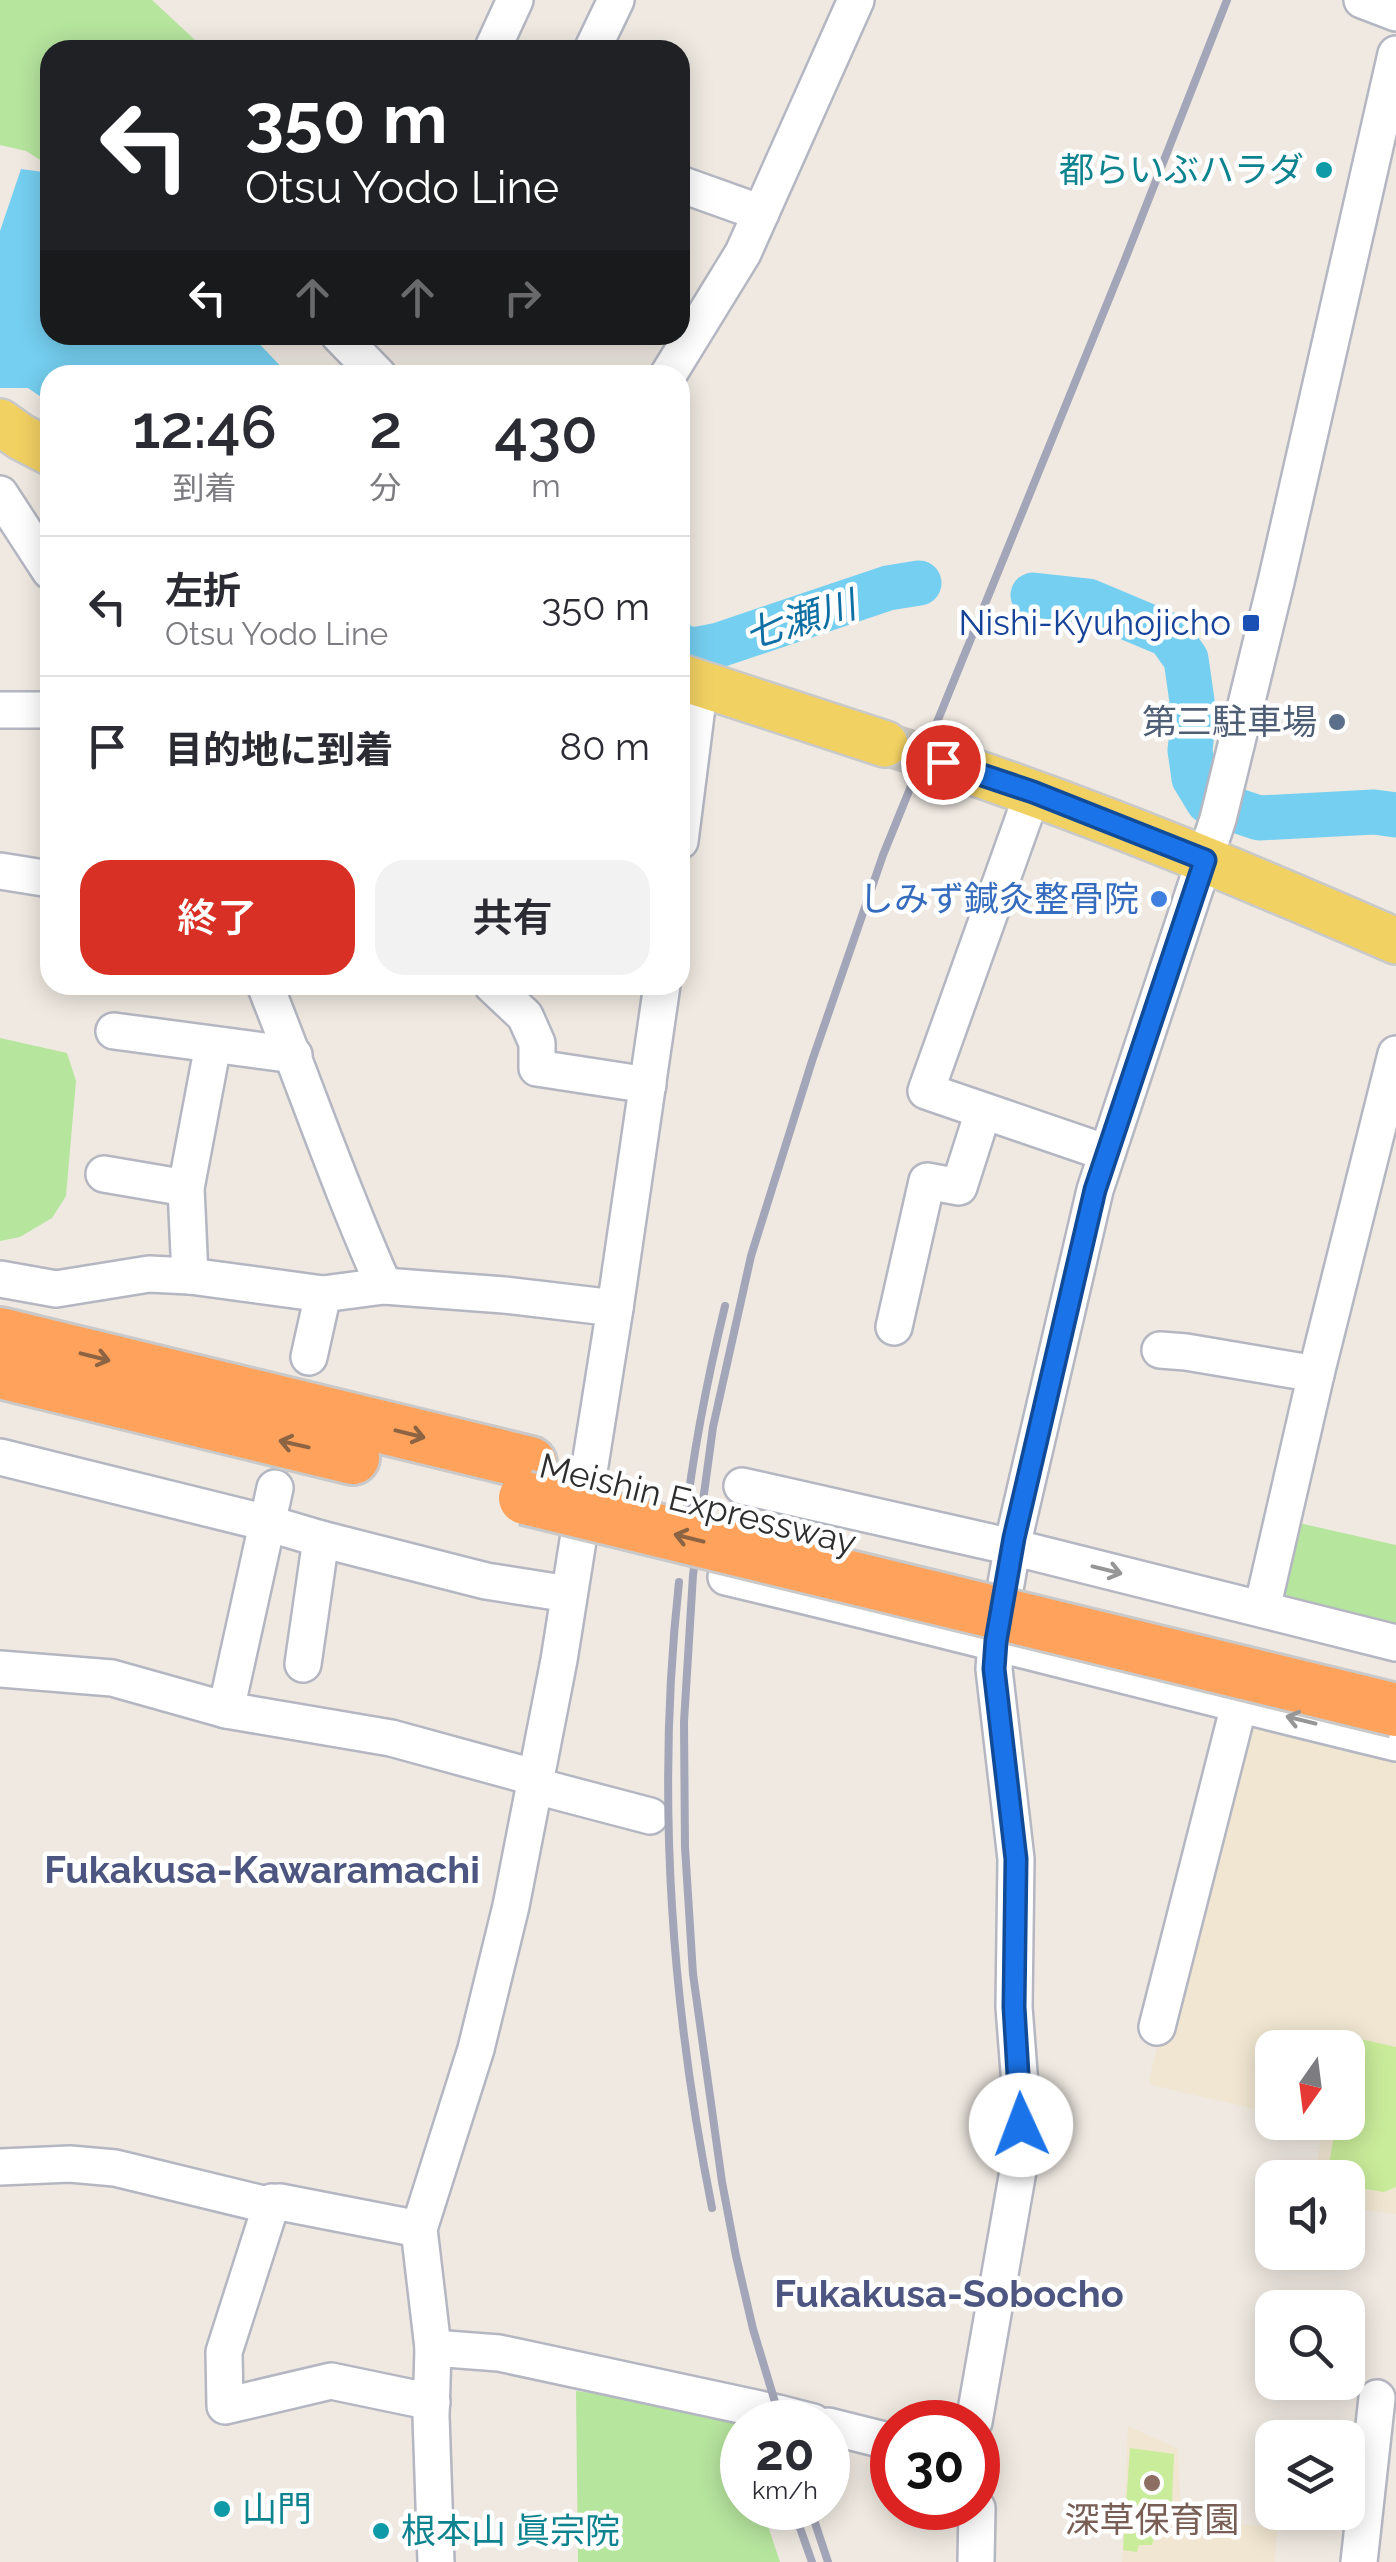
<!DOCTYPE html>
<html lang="ja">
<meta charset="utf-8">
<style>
:root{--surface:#fff;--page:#f2f2f3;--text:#2b2b33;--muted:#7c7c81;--line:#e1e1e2;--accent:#d93025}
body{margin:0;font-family:Raleway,"Noto Sans JP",sans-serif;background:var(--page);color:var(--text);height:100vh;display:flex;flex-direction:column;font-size:38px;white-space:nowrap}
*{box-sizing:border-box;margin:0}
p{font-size:32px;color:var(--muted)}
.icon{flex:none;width:55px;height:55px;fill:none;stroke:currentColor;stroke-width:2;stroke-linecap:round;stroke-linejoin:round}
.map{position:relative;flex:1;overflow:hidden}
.panel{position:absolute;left:40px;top:365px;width:650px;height:630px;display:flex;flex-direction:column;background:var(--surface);border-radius:30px;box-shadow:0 5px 25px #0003}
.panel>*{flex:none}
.banner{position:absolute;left:40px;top:40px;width:650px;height:305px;border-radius:30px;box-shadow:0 5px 25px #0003;background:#202124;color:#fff;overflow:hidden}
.needle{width:65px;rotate:194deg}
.buttons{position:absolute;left:1255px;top:2030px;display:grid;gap:20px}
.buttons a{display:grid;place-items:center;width:110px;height:110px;border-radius:20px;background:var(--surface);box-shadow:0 5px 25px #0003;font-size:50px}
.speed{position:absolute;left:720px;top:2400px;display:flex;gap:20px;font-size:50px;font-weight:700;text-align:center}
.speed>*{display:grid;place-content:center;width:130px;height:130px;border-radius:50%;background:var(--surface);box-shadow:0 5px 25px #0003;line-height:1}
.speed small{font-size:25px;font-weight:400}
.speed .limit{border:15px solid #d22;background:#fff;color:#111}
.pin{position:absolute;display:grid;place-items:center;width:85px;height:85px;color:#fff;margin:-42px;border:5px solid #fff;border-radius:50%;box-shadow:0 2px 10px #0007}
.me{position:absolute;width:110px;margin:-55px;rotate:358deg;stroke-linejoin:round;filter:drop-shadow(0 0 8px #0008)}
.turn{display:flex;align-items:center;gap:35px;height:210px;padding:0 40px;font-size:45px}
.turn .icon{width:130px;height:130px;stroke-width:2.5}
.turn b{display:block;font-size:70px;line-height:85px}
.lanes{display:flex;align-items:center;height:95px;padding:0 40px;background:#0003;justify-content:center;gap:50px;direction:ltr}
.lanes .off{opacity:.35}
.eta{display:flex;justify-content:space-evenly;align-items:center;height:170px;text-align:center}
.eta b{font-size:60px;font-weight:600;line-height:70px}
.primary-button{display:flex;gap:20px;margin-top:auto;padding:20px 40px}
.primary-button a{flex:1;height:115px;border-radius:30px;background:var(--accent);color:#fff;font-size:40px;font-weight:600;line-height:115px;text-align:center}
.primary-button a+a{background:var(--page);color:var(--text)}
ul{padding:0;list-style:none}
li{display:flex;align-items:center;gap:30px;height:140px;padding:0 40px;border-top:2px solid var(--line)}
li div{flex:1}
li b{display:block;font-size:38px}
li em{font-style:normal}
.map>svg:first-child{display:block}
.education{fill:#f0e6d1}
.green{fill:#b6e59e}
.pitch{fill:#c9ec9a}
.water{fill:#75cff0}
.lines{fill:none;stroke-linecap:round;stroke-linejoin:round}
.river{stroke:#75cff0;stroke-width:45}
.major-tunnel{stroke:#c8c4bd;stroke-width:45;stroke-dasharray:45 22;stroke-linecap:butt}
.minor-casing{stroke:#b4b7c1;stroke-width:40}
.major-casing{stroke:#c9c9c9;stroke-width:50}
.highway-casing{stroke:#c9c9c9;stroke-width:58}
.minor{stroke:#fff;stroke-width:35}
.major{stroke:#f2d163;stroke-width:45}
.highway{stroke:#ffa35c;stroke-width:52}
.rail{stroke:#a3a6b8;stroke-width:8}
.highway-bridge-casing{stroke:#c9c9c9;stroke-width:58;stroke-linecap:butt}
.highway-bridge{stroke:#ffa35c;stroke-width:52}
.oneway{stroke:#8c6343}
.oneway2{stroke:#969696}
.route-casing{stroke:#114b97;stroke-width:25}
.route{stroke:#1a73e8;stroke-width:18}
.culture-dot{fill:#0f9aa8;stroke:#fff;stroke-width:4}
.transit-dot{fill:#1a4fb4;stroke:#fff;stroke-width:4}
.service-dot{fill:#5c6f8a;stroke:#fff;stroke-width:4}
.shop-dot{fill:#3f7fe0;stroke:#fff;stroke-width:4}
.education-dot{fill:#8d6e63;stroke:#fff;stroke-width:4}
.labels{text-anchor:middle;stroke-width:9;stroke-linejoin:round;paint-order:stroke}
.culture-label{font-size:35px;fill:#0d838f;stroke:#fff;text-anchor:start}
.transit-label{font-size:35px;fill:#164399;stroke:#fff;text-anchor:end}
.service-label{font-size:35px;fill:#4e5e75;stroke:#fff;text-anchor:end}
.shop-label{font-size:35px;fill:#366cbe;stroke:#fff;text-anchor:end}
.street-label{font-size:35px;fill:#2e2e2e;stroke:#fff}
.education-label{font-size:35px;fill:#785e54;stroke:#fff}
.water-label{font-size:38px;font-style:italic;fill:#0d6fa3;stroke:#fff}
.neighbourhood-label{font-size:38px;font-weight:bold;fill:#4d5680;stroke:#fff}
</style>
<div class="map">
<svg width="1396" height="2562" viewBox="0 0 1396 2562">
<rect width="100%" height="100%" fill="#efe9e1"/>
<!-- education -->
<g class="education">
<path d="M 1247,1716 L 1396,1752 L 1396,2214 L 1348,2208 L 1348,2178 L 1315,2177 L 1322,2133 L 1296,2123 L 1348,2122 L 1348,2048 L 1272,2048 L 1272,2113 L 1152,2085 L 1149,2079 Z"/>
<path d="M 1128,2426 L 1178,2449 L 1181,2518 L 1277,2528 L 1275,2562 L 1122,2562 Z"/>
</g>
<!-- green -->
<g class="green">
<path d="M 0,0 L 152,0 L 194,39 L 202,50 L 50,50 L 50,166 L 26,151 L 0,145 Z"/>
<path d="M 0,1038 L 67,1053 L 76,1081 L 66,1196 L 52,1218 L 20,1237 L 0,1241 Z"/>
<path d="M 1299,1523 L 1396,1545 L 1396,1625 L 1284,1598 L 1282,1596 Z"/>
<path d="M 576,2391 L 672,2403 L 740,2416 L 742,2427 L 742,2508 L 762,2508 L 780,2562 L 578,2562 Z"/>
</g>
<!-- pitch -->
<g class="pitch">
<path d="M 1351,2037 L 1396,2047 L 1396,2187 L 1384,2192 L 1348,2186 L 1348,2178 L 1327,2177 L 1336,2123 L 1348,2122 L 1348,2056 Z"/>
<path d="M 1130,2448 L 1174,2454 L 1171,2524 L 1154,2537 L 1152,2545 L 1139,2545 L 1137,2552 L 1123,2550 Z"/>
</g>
<!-- water -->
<path class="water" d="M 21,169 L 50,173 L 50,335 L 251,335 L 289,375 L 50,375 L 50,403 L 28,388 L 0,388 L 0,231 Z"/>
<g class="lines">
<!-- river -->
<g class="river">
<path d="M 1033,595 L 1088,601 L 1169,635 L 1186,659 L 1194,715 L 1190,750 L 1194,778 L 1208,801 L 1259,818 L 1374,812 L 1396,815"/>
<path d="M 680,646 L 693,650 L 719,645 L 888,588 L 919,583"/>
</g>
<!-- major-tunnel -->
<path class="major-tunnel" d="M 885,744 L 943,762"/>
<defs>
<g id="minor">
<path d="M 1362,0 L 1396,13"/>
<path d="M 492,50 L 515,0"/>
<path d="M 592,50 L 616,0"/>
<path d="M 680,184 L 761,213"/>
<path d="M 339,335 L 378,375"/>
<path d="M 668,375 L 743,253 L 856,0"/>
<path d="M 0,494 L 50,571"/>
<path d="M 680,688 L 700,683 L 680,841"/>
<path d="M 0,710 L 50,710"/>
<path d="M 1033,792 L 926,1091 L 1107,1153"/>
<path d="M 0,871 L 50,879"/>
<path d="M 265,985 C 305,1085 340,1188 384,1286"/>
<path d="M 492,985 L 525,1016 L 537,1043 L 537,1068 L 648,1085"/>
<path d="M 114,1031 L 294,1055"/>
<path d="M 104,1174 L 186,1188"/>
<path d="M 190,1276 L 186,1188 L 213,1045"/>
<path d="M 0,1279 L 56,1289 L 149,1274 L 190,1276 L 323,1294 L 384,1286 L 504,1295 L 615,1308 L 559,1660 L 511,1906 L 476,2049 L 419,2229 L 433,2348 L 431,2416 L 436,2562"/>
<path d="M 615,1308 L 662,985"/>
<path d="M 894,1327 L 927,1181 L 959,1187 L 983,1112"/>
<path d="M 1160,1350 L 1186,1352 L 1316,1374"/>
<path d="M 309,1357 L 323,1294"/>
<path d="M 0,1457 L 267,1523 L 321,1539 L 486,1581 L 569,1594"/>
<path d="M 742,1486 L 1012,1547 L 1396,1643"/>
<path d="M 726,1577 C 950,1630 1172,1689 1396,1743"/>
<path d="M 1262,1609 L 1316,1374 L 1396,1054"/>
<path d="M 303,1664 L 321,1539"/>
<path d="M 0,1669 L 112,1678 L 226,1710 L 391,1738 L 537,1778"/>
<path d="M 226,1710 L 275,1488"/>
<path d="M 536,1786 L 650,1816"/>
<path d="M 1157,2027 L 1239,1705"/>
<path d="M 0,2167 L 70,2164 L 115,2168 L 263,2204 L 280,2202 L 419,2229"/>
<path d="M 272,2202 L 224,2352 L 225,2406 L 331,2381 L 432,2402"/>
<path d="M 433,2348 L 499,2353 L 778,2413 L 813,2422"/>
<path d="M 974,2422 L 1022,2148 L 1020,2085 L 1014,2007 L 1016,1859 L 994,1669 L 996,1641 L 1014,1538 L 1095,1190 L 1218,819 L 1276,582 L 1396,54"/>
<path d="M 828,2426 L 892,2442"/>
<path d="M 976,2562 L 977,2508"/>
<path d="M 1359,2562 L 1377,2398"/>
</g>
<g id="major">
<path d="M 0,422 L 21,437 L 50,452"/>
<path d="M 680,677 L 885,744"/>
<path d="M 943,762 C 1097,813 1247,876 1396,941"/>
</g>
<g id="highway">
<path d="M 0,1334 L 530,1463"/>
<path d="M 0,1372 L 353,1458"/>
</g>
</defs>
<!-- minor casing -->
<use href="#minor" class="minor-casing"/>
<!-- major casing -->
<use href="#major" class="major-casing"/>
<!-- highway casing -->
<use href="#highway" class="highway-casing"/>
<!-- minor -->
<use href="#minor" class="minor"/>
<!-- major -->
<use href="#major" class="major"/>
<!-- highway -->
<use href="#highway" class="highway"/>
<!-- rail -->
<g class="rail">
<path d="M 683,1542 C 691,1462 706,1384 725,1306"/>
<path d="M 679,1582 C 656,1791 671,2003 712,2208"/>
<path d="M 781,2422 L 753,2329 L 736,2256 L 722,2182 L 693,1974 L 685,1847 L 684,1722 L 693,1575 L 713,1427 L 751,1256 L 812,1061 L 883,855 L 1124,262 L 1227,0"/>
<path d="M 793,2508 L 812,2562"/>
<path d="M 810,2508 L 828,2562"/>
</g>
<defs>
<path id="highway-bridge" d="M 525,1498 L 1396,1710"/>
</defs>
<!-- highway-bridge casing -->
<use href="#highway-bridge" class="highway-bridge-casing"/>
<!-- highway-bridge -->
<use href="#highway-bridge" class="highway-bridge"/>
</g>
<!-- one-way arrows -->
<defs><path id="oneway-shaft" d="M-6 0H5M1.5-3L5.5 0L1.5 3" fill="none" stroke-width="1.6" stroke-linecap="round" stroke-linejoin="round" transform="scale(2.5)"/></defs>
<g class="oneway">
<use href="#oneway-shaft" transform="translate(95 1357) rotate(14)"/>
<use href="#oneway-shaft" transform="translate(410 1434) rotate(14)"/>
<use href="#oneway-shaft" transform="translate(294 1444) rotate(-167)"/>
<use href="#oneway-shaft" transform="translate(689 1538) rotate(-166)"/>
</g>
<g class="oneway2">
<use href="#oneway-shaft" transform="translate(1107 1570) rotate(14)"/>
<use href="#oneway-shaft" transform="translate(1301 1720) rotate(-166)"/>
</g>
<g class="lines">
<defs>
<path id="route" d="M 943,762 L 1033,792 L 1205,860 L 1095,1190 L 1014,1538 L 996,1641 L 994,1669 L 1016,1859 L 1014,2007 L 1021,2125"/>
</defs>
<!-- route casing -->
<use href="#route" class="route-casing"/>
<!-- route -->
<use href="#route" class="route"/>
</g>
<!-- markers -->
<g class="culture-dot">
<circle cx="1324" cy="170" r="10"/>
<circle cx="222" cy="2509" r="10"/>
<circle cx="381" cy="2531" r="10"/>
</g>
<rect class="transit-dot" x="1241" y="613" width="20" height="20" rx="5"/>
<circle class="service-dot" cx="1337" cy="722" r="10"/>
<circle class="shop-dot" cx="1159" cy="899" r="10"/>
<circle class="education-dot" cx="1152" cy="2483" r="10"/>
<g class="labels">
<!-- culture labels -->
<g class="culture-label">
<text x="1304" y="182" text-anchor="end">都らいぶハラダ</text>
<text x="242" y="2521">山門</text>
<text x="401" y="2543">根本山 眞宗院</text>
</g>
<!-- transit labels -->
<g class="transit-label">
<text x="1231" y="635">Nishi-Kyuhojicho</text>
</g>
<!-- service labels -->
<g class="service-label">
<text x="1317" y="734">第三駐車場</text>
</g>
<!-- shop labels -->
<g class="shop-label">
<text x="1139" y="911">しみず鍼灸整骨院</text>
</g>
<!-- street labels -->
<g class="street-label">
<text transform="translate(698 1504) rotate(14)" y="12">Meishin Expressway</text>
</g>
<!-- education labels -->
<g class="education-label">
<text x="1152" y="2532">深草保育園</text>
</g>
<!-- water labels -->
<g class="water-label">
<text transform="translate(800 620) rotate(-17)" y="13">七瀬川</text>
</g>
<!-- neighbourhood labels -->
<g class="neighbourhood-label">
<text x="262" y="1883">Fukakusa-Kawaramachi</text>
<text x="949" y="2307">Fukakusa-Sobocho</text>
</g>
</g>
</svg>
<div class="buttons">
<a><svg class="needle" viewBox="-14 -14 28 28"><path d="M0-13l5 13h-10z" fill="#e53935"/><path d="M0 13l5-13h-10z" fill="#7c7c81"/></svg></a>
<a><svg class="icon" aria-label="sound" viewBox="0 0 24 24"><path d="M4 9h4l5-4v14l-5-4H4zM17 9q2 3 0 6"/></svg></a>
<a><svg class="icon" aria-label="search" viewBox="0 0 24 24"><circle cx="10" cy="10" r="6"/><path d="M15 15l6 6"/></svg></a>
<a><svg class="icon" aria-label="layers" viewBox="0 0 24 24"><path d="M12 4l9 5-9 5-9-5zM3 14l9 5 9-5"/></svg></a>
</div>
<div class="speed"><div>20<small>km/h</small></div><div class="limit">30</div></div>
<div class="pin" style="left:943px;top:762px;background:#d93025"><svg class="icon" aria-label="arrive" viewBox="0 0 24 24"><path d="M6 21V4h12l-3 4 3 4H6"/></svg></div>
<svg class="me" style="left:1021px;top:2125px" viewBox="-20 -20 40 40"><circle r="19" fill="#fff"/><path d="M0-13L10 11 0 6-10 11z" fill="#1a73e8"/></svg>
<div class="banner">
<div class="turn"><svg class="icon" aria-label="left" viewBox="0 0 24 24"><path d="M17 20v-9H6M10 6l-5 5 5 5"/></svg><div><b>350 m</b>Otsu Yodo Line</div></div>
<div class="lanes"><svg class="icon" aria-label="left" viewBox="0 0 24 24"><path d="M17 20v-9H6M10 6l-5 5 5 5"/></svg><svg class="icon off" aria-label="ahead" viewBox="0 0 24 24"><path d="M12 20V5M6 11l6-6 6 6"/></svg><svg class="icon off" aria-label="ahead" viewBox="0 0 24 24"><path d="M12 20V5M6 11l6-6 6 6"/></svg><svg class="icon off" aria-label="right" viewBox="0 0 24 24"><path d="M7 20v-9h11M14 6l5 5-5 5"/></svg></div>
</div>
<section class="panel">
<div class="eta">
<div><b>12:46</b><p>到着</p></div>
<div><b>2</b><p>分</p></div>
<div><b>430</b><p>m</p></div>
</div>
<ul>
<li><svg class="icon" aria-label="left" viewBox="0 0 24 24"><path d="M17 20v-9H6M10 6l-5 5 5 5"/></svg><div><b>左折</b><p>Otsu Yodo Line</p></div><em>350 m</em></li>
<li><svg class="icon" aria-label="arrive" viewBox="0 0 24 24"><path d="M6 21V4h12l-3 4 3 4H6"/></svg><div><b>目的地に到着</b></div><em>80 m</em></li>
</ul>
<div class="primary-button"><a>終了</a><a>共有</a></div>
</section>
</div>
